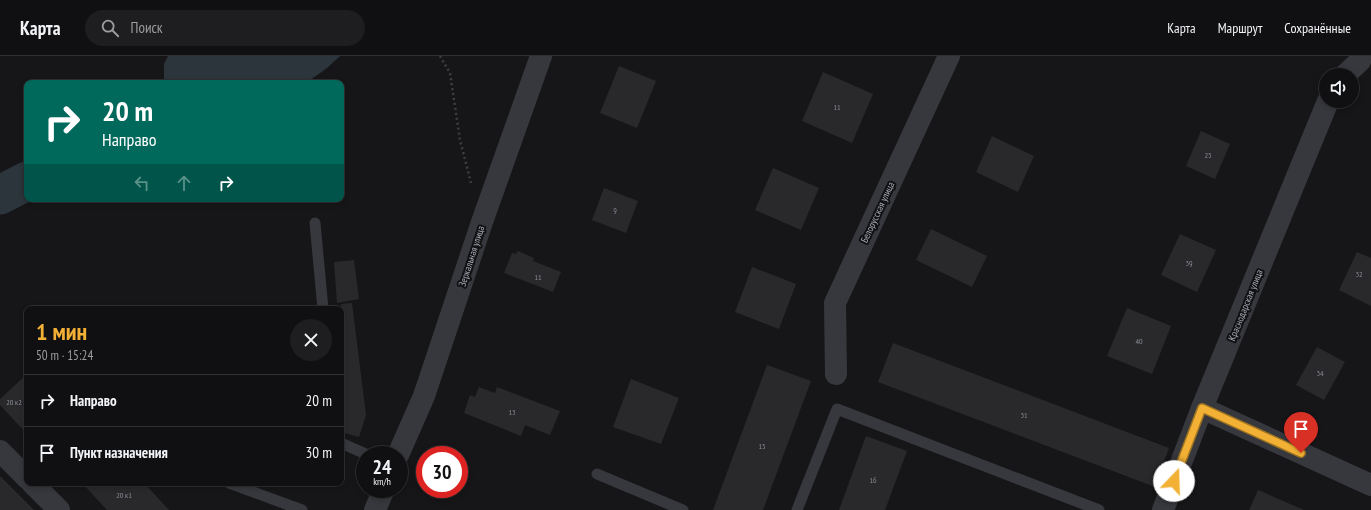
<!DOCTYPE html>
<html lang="ru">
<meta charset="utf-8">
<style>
:root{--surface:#101012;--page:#1e1e20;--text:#f1f3f6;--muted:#9c9d9f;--line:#303032;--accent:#f2b134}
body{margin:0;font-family:"PT Sans Narrow",sans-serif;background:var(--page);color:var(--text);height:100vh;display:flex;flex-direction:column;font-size:15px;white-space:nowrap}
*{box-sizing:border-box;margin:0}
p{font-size:13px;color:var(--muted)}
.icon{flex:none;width:22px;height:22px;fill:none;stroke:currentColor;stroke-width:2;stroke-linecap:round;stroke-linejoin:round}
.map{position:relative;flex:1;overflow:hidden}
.details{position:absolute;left:24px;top:250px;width:320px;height:180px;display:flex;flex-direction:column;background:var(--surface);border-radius:8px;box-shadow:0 2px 6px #0003,0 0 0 1px var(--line)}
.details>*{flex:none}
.guide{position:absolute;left:24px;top:24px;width:320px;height:122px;border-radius:8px;box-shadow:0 2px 6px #0003,0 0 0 1px var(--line);background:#00695c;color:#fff;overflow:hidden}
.fabs{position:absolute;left:1319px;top:12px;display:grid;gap:8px}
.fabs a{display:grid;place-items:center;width:40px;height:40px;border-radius:50%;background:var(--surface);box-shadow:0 2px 6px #0003,0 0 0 1px var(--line);font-size:20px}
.speed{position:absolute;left:356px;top:390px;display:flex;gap:8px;font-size:20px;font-weight:700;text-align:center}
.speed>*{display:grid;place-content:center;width:52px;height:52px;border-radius:50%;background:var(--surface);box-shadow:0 2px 6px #0003,0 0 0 1px var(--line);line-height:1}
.speed small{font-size:10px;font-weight:400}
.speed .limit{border:6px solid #d22;background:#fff;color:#111}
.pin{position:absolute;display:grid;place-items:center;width:34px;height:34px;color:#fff;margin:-41px -17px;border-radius:50% 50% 50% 0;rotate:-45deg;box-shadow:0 0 4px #0007}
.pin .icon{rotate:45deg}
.me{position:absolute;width:44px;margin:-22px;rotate:21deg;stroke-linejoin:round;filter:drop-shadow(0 0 3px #0008)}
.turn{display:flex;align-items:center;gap:14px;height:84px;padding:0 12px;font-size:18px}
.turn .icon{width:52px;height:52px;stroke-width:2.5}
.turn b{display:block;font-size:28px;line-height:34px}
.lanes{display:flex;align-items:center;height:38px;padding:0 12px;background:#0003;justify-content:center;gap:20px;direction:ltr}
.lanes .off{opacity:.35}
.round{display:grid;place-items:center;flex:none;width:42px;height:42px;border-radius:21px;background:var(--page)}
.head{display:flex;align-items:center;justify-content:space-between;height:68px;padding:0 12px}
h1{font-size:24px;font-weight:700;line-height:30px;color:var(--accent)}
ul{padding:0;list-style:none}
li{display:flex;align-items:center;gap:12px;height:52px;padding:0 12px;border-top:1px solid var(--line)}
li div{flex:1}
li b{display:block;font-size:15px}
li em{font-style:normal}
header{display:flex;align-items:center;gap:24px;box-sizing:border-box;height:56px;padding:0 20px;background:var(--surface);border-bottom:1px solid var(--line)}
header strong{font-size:19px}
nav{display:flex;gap:22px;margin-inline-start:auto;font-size:14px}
.search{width:280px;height:36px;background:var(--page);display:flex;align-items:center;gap:10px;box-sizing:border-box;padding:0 14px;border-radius:22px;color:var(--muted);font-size:15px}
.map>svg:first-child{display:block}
.water{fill:#2c353c}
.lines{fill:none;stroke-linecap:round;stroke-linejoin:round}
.river{stroke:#2c353c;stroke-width:39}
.building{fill:#29292c}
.path{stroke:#3d3f44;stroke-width:2.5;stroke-dasharray:2 3;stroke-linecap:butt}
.service{stroke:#37383d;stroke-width:11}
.minor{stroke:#37383d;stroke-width:22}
.route-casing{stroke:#9d7322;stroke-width:10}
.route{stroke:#f2b134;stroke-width:7}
.labels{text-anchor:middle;stroke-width:4;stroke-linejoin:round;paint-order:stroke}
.number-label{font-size:8px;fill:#888b94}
.street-label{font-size:10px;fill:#a8adb8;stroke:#111113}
</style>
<header>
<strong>Карта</strong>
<div class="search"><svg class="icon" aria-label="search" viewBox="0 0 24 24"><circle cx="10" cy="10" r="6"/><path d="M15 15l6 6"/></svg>Поиск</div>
<nav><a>Карта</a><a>Маршрут</a><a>Сохранённые</a></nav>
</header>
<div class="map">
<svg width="1371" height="454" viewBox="0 0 1371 454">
<rect width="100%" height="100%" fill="#161618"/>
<!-- water -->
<path class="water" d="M 168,0 L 340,0 L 327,12 L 306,27 L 164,27 L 164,8 Z"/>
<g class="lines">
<!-- river -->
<path class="river" d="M 0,139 L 27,125"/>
</g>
<!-- building -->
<g class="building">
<path d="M 619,10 L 656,25 L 637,72 L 600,57 Z"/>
<path d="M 823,16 L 873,38 L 852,87 L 802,65 Z"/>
<path d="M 1201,75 L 1230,88 L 1215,123 L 1186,110 Z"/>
<path d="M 992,80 L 1034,100 L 1018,136 L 976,116 Z"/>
<path d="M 773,112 L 819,132 L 801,174 L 755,154 Z"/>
<path d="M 604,132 L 638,145 L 626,177 L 592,164 Z"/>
<path d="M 931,173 L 987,200 L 972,231 L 916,204 Z"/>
<path d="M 1180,178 L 1216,194 L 1197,236 L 1161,219 Z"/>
<path d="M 518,195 L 534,202 L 533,205 L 561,216 L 553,236 L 504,217 L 512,197 L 516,198 Z"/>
<path d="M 1357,196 L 1371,202 L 1371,250 L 1339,234 Z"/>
<path d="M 354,204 L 359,243 L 337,247 L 334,206 Z"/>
<path d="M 752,211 L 796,228 L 779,273 L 735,256 Z"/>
<path d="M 352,247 L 366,359 L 359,381 L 341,376 L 341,248 Z"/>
<path d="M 1127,252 L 1171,270 L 1152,318 L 1107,300 Z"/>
<path d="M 893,287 L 1169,392 L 1155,431 L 878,326 Z"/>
<path d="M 1317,291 L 1345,306 L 1324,344 L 1296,329 Z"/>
<path d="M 767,309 L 811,325 L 763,454 L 713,454 Z"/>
<path d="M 27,318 L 27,378 L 0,349 L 0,343 Z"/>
<path d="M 631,323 L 679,342 L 661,388 L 613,371 Z"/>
<path d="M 479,331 L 495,337 L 497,331 L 560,355 L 550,379 L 525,369 L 521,380 L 464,357 L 470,339 L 475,341 Z"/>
<path d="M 866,380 L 907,395 L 885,454 L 839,454 Z"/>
<path d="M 0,420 L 34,454 L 0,454 Z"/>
<path d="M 82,427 L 144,427 L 169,454 L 107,454 Z"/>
<path d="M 1258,434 L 1304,454 L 1249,454 Z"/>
</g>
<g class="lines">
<!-- path -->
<path class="path" d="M 440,0 L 450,17 L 460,84 L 471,127"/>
<!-- service -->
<g class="service">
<path d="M 315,167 L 323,253"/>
<path d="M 341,387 L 368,399"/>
<path d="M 597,418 L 683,454"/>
<path d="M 229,427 L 302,454"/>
<path d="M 797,454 L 837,353 L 1099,454"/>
</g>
<!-- minor -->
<g class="minor">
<path d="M 1345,19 L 1360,5 L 1362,0"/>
<path d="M 836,318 L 835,247 L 949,0"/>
<path d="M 1202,352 L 1371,429"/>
<path d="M 0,395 L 27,422"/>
<path d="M 398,399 L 424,340 L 482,166 L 541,0"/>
<path d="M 32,427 L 59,454"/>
<path d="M 375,454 L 384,433"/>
<path d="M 1163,454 L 1202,352 L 1328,45"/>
</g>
</g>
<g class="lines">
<defs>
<path id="route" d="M 1174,425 L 1202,352 L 1301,397"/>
</defs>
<!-- route casing -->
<use href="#route" class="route-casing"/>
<!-- route -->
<use href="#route" class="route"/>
</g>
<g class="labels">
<!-- number labels -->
<g class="number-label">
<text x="837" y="54">11</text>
<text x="1208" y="102">25</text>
<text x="615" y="157">9</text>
<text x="1189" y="210">39</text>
<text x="1359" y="221">32</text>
<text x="538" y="224">11</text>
<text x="1139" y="288">40</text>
<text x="1320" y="320">34</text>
<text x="14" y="349">20 к2</text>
<text x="512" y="359">13</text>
<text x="1024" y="362">31</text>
<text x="762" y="393">15</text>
<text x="873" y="427">16</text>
<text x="124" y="442">20 к1</text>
</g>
<!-- street labels -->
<g class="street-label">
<text transform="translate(877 156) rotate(-65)" y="4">Белорусская улица</text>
<text transform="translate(471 200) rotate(-72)" y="4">Зеркальная улица</text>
<text transform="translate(1245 249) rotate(-68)" y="4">Краснодарская улица</text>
</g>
</g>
</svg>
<div class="fabs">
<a><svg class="icon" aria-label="sound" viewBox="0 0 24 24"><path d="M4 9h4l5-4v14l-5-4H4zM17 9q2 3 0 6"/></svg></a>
</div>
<div class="speed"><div>24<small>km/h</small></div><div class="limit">30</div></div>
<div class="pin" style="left:1301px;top:397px;background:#d93025"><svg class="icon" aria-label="arrive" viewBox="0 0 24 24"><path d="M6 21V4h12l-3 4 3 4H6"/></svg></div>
<svg class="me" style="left:1174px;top:425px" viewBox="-20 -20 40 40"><circle r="19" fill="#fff"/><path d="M0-13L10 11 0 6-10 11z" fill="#f2b134"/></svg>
<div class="guide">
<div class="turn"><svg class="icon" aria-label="right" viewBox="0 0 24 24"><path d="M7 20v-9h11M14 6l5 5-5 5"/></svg><div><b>20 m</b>Направо</div></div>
<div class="lanes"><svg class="icon off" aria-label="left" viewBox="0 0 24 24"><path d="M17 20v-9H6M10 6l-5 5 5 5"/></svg><svg class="icon off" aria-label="ahead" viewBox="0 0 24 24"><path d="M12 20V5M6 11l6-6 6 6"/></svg><svg class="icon" aria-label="right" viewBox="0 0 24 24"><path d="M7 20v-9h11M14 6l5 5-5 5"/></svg></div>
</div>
<section class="details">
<div class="head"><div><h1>1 мин</h1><p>50 m · 15:24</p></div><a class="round"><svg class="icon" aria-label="close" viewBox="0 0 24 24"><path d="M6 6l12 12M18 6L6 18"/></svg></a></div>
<ul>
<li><svg class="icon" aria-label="right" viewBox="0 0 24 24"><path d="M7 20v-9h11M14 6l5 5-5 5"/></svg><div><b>Направо</b></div><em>20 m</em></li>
<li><svg class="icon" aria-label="arrive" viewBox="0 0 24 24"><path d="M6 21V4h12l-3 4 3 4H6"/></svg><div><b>Пункт назначения</b></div><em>30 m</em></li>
</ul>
</section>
</div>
